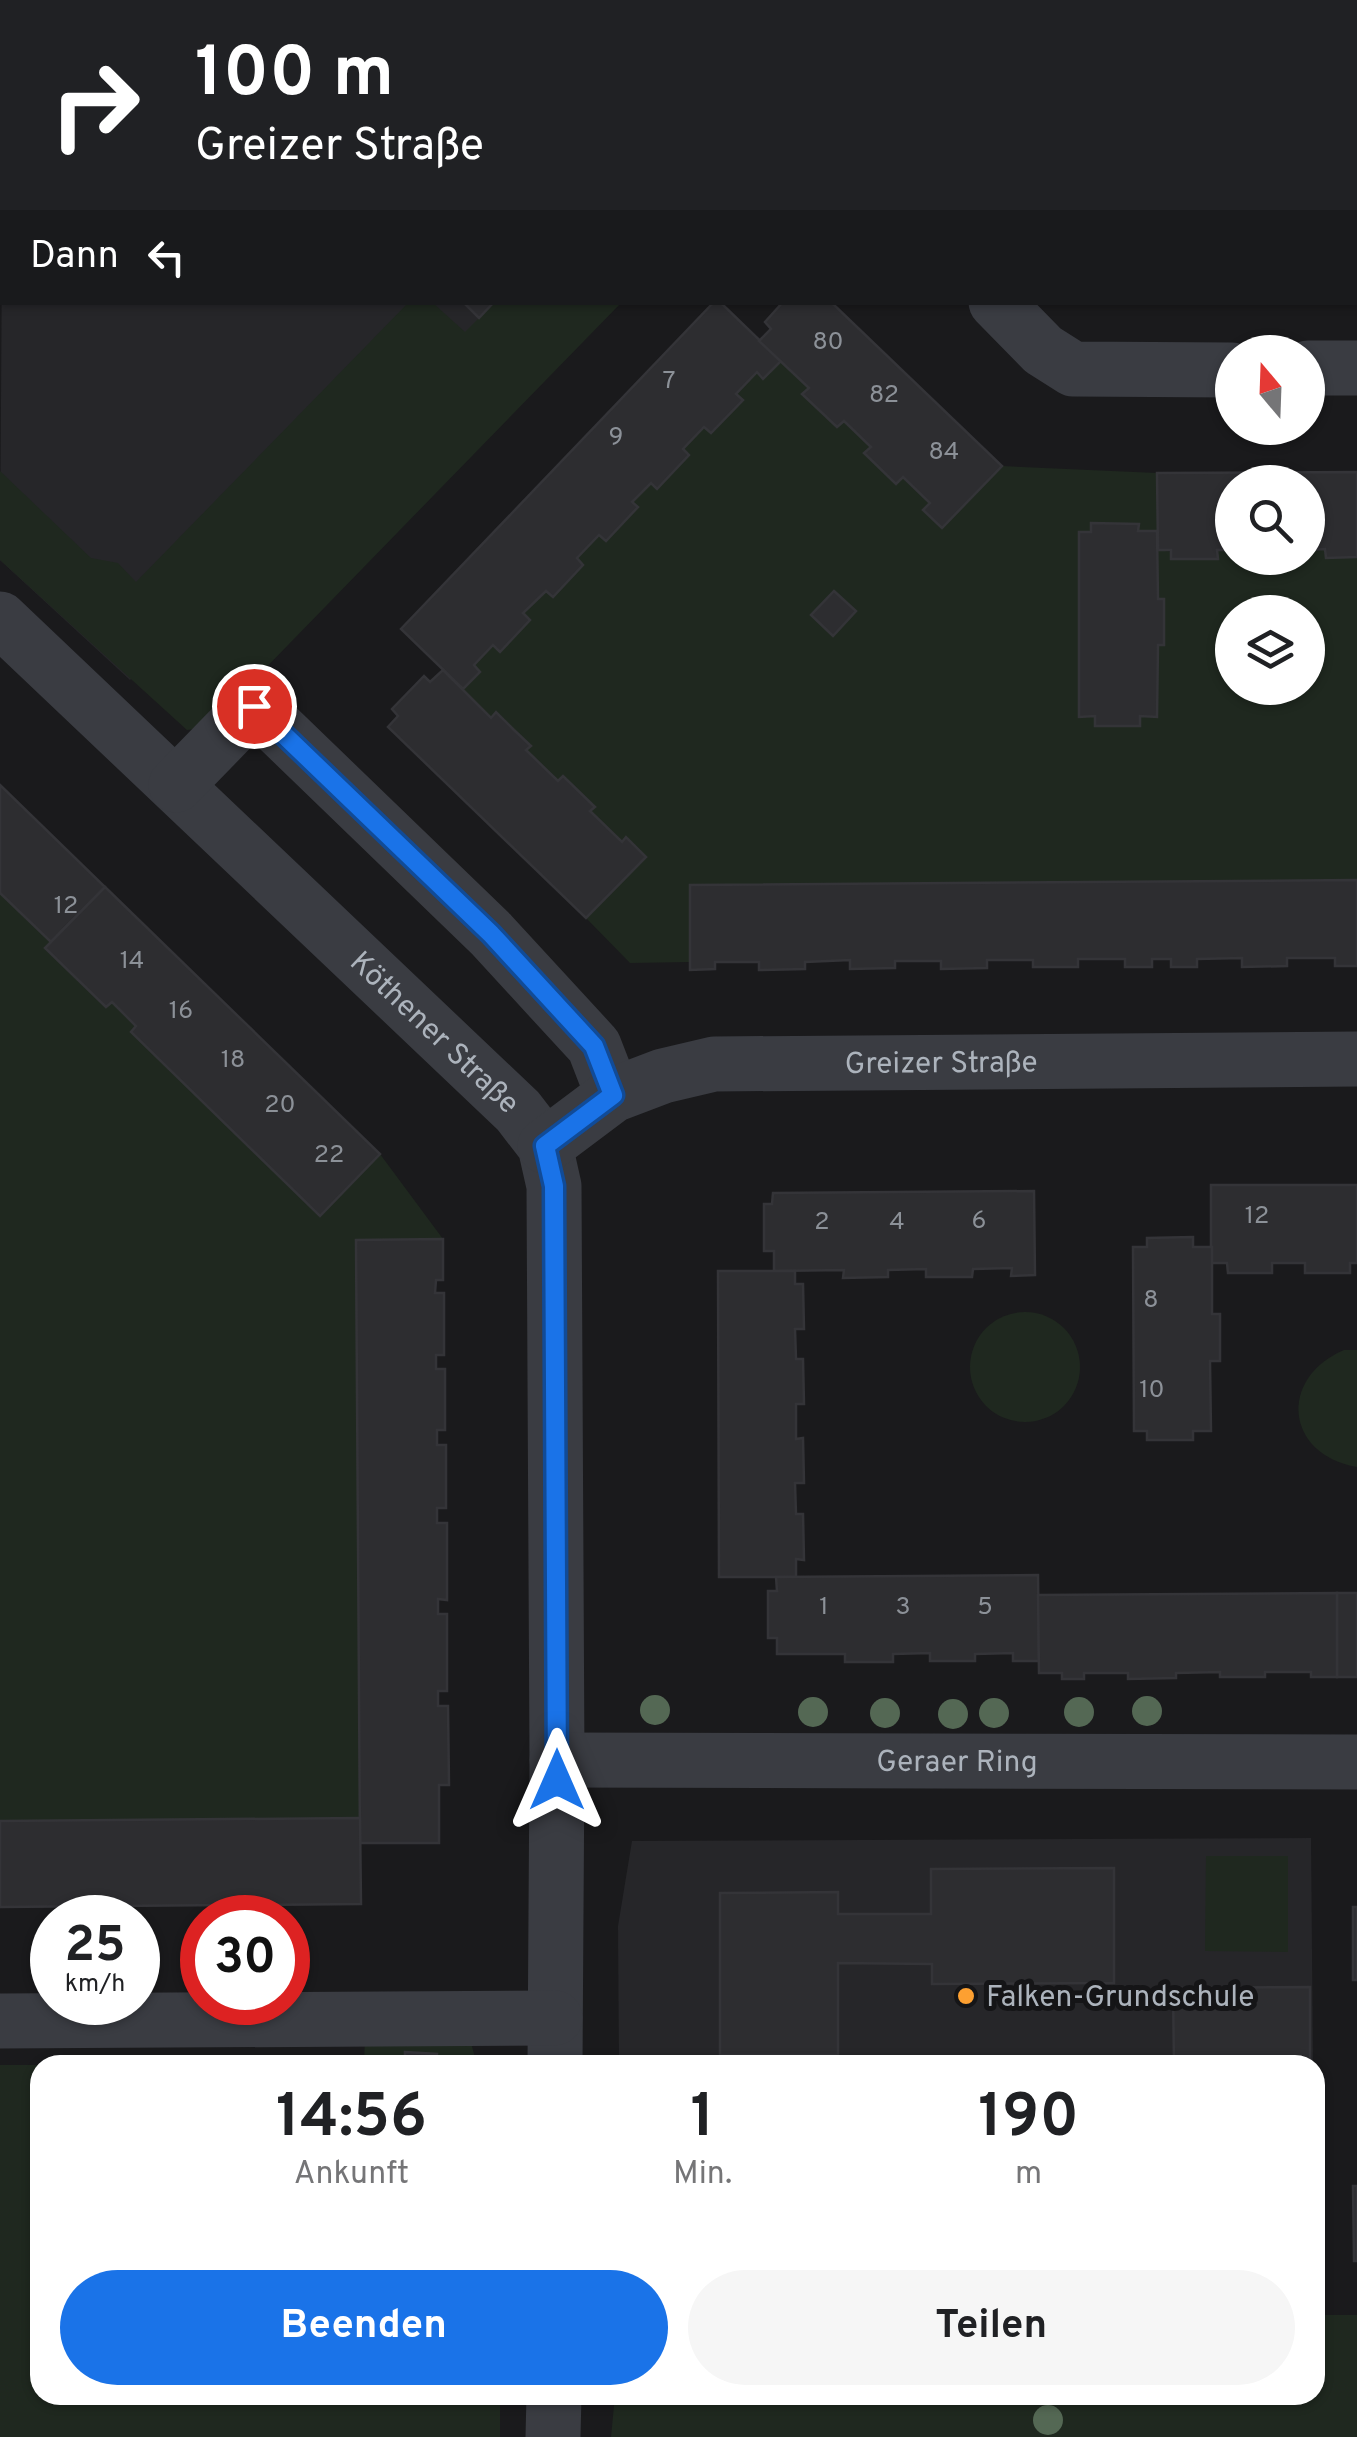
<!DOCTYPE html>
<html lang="de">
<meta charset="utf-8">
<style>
:root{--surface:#fff;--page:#f6f6f6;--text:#202124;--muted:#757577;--accent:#1a73e8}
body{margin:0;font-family:Overpass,sans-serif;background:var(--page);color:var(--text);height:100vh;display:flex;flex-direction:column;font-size:38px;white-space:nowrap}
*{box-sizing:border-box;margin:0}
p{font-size:32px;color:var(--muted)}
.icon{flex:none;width:55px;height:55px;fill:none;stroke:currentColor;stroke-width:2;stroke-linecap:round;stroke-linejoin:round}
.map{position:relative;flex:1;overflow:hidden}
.sheet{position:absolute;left:30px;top:2055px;width:1295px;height:350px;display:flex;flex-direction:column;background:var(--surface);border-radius:30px;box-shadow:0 2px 8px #0004}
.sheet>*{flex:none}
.banner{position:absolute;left:0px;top:0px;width:1358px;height:305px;box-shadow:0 2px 8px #0004;background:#202124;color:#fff;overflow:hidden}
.needle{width:65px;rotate:341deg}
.fabs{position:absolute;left:1215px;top:335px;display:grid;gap:20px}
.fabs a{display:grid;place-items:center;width:110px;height:110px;border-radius:50%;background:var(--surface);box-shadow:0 2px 8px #0004;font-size:50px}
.speed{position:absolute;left:30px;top:1895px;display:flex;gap:20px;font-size:50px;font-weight:700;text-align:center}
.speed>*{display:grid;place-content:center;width:130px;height:130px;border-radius:50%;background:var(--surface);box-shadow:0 2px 8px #0004;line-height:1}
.speed small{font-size:25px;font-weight:400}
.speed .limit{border:15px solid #d22;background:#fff;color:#111}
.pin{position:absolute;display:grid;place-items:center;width:85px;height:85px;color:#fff;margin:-42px;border:5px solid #fff;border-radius:50%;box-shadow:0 2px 10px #0007}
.me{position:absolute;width:110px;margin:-55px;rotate:0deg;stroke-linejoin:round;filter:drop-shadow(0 0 8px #0008)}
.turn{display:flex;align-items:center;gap:35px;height:210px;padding:0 30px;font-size:45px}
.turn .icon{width:130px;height:130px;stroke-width:2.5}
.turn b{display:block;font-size:70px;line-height:85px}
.then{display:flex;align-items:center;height:95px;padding:0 30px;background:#0003;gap:20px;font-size:38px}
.eta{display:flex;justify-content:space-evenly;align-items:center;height:170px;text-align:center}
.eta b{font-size:60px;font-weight:700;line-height:70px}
.button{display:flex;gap:20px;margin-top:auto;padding:20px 30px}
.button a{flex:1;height:115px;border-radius:60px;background:var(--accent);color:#fff;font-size:40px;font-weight:700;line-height:115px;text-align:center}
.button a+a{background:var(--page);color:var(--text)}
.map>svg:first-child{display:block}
.built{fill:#262629}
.green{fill:#1f281f;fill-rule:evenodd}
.building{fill:#2d2d30;stroke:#343438;stroke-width:2.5}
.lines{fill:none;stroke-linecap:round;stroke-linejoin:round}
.minor{stroke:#3a3c42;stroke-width:55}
.tree{fill:#546854}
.route-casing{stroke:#114b97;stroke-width:25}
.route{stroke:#1a73e8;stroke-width:18}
.poi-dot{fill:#fda031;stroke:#151517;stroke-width:4}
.labels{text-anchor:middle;stroke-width:10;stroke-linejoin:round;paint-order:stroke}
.number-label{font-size:25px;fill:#8c9198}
.street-label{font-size:30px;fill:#acb3bc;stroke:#151517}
.poi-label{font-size:30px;fill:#acb3bc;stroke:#151517;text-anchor:start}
</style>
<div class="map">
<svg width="1357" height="2437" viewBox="0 0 1357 2437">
<rect width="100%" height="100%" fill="#1a1a1c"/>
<!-- built -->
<g class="built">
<path d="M 2,243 L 2,302 L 501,303 L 130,680 L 0,560 Z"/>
<path d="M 1311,1838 L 1313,2065 L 619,2065 L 618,1926 L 632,1841 Z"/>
</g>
<!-- green -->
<g class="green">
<path d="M 1173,0 L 1357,0 L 1357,253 L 1355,2 L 1170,2 Z"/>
<path d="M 408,303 L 433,303 L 465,332 L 494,303 L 621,303 L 213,722 L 203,728 L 187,730 L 0,560 L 0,471 L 91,558 L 118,563 L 136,582 Z"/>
<path d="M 781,361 L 809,388 L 803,395 L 837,427 L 844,421 L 871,447 L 864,454 L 896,484 L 903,477 L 930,503 L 923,510 L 942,527 L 1002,466 L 1157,473 L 1157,531 L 1138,531 L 1138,524 L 1092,523 L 1091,532 L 1079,532 L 1079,716 L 1095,716 L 1095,725 L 1140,726 L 1140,716 L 1157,716 L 1158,645 L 1164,645 L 1164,600 L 1158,599 L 1158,550 L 1218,558 L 1217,550 L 1232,550 L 1232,558 L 1308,558 L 1308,550 L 1325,549 L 1326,558 L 1357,557 L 1357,880 L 690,885 L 690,962 L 630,963 L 586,918 L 645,857 L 626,838 L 622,842 L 590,811 L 594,807 L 564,776 L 558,781 L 526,750 L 530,745 L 496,713 L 491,718 L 463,689 L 480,672 L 474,665 L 493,645 L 500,651 L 530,620 L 523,613 L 546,591 L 553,597 L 583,565 L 577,558 L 599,535 L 606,541 L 638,508 L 632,502 L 651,483 L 657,488 L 689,456 L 683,449 L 704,427 L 742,399 L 736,394 L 757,372 L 764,378 ZM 1232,612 L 1308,612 L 1308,688 L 1232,688 Z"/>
<path d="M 0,893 L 51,942 L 45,949 L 105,1007 L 112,1002 L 136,1025 L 131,1032 L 320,1215 L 380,1154 L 443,1239 L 356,1241 L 360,1818 L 0,1821 Z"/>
<circle cx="1025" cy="1367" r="55"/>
<path d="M 1344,1350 L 1357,1350 L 1357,1467 C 1286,1455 1277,1379 1344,1350 Z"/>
<path d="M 1206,1856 L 1288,1856 L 1288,1952 L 1205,1951 Z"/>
<path d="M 365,2037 L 470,2039 L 477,2065 L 74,2065 L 364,2063 Z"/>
<path d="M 0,2065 L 40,2065 L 40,2395 L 500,2395 L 500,2437 L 0,2437 Z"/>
<path d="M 1315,2315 L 1357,2315 L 1357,2437 L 611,2437 L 615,2395 L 1315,2395 Z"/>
</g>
<!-- building -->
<g class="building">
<path d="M 311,0 L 559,0 L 561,1 L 308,2 Z"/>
<path d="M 463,302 L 494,302 L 479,318 Z"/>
<path d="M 714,302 L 720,302 L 781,361 L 763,379 L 757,372 L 736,394 L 743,400 L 711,433 L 704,427 L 683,449 L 689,455 L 657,489 L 651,483 L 632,502 L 638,507 L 606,541 L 599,535 L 577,558 L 583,565 L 553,597 L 546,591 L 523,613 L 530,620 L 500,652 L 493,645 L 474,665 L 480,672 L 463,689 L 401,629 Z"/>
<path d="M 783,302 L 831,302 L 1002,466 L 942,528 L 923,510 L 930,503 L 903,477 L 896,484 L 864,453 L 871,447 L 844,421 L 837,427 L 802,394 L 809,388 L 759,341 L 771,329 L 765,322 Z"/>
<path d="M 1357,472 L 1357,557 L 1326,558 L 1325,549 L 1308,550 L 1308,482 L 1232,482 L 1232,550 L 1217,550 L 1218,559 L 1171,559 L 1171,550 L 1158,550 L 1157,473 Z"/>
<path d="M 1091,523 L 1139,524 L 1138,531 L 1157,531 L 1158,599 L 1164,599 L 1164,645 L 1158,645 L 1157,717 L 1140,716 L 1140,726 L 1095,726 L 1095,716 L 1079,717 L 1079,532 L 1091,532 Z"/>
<path d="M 834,591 L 856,611 L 833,636 L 811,615 Z"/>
<path d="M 443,670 L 491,718 L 496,712 L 514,730 L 531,746 L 526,750 L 558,781 L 563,776 L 595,807 L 590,811 L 622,842 L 626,837 L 646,857 L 586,918 L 388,727 L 398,716 L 392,709 L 424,676 L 430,682 Z"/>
<path d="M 0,785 L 105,887 L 51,942 L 0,893 Z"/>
<path d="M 1357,880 L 1357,966 L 1335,966 L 1335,958 L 1287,958 L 1287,966 L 1242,967 L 1242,958 L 1197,959 L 1197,967 L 1171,967 L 1171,959 L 1152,959 L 1152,967 L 1125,967 L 1125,959 L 1078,959 L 1078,967 L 1033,967 L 1033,960 L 987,960 L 987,968 L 941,969 L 941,961 L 895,961 L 895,968 L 850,969 L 850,960 L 805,962 L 805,969 L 759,970 L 759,962 L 715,962 L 715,969 L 690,970 L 690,885 Z"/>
<path d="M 105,887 L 380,1154 L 320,1216 L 131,1032 L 136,1026 L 112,1002 L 106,1007 L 45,948 Z"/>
<path d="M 1211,1185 L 1357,1185 L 1357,1263 L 1350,1263 L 1350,1273 L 1305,1273 L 1305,1263 L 1272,1263 L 1272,1273 L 1228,1273 L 1227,1263 L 1211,1263 Z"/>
<path d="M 1034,1191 L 1035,1275 L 1011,1276 L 1012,1268 L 973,1269 L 972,1277 L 926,1277 L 926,1269 L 888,1270 L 888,1277 L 843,1278 L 844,1270 L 774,1271 L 774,1251 L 764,1251 L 764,1204 L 772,1204 L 773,1193 Z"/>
<path d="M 1193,1237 L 1193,1247 L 1212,1247 L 1212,1314 L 1220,1314 L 1220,1361 L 1210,1361 L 1211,1431 L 1193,1431 L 1193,1440 L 1147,1440 L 1147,1431 L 1134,1431 L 1133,1247 L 1147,1247 L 1147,1238 Z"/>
<path d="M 443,1239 L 443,1280 L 436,1280 L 435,1293 L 444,1293 L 444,1355 L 436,1355 L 436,1369 L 445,1369 L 445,1430 L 437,1430 L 437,1445 L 446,1445 L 446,1508 L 437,1508 L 437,1523 L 447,1523 L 447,1600 L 438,1599 L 438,1614 L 447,1614 L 447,1691 L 438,1691 L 438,1706 L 448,1706 L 449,1785 L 439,1785 L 439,1843 L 360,1843 L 356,1240 Z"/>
<path d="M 718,1271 L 795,1271 L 795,1284 L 803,1284 L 804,1329 L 795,1329 L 796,1359 L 803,1359 L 804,1404 L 796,1404 L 796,1439 L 803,1438 L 804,1483 L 795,1483 L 796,1514 L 803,1514 L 804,1560 L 796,1559 L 796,1577 L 719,1577 Z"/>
<path d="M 1038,1575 L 1039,1661 L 1013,1661 L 1013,1653 L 975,1654 L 975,1661 L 930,1661 L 930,1653 L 893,1654 L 893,1662 L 845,1662 L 845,1654 L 777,1654 L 777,1638 L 768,1638 L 768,1591 L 777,1591 L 776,1577 Z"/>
<rect x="1337" y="1593" width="20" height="84"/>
<path d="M 1337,1593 L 1337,1677 L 1311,1677 L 1311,1672 L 1265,1672 L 1265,1677 L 1220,1677 L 1220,1672 L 1176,1673 L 1176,1678 L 1128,1679 L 1128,1673 L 1084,1673 L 1084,1679 L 1062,1679 L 1062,1673 L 1039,1673 L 1038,1595 Z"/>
<path d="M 360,1818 L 361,1904 L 0,1907 L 0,1821 Z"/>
<path d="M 1114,1868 L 1114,1983 L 932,1984 L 932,1964 L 838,1963 L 838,2055 L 720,2055 L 720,1893 L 838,1892 L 838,1914 L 931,1914 L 931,1869 Z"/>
<rect x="1353" y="1907" width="4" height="73"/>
<path d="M 1310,1987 L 1310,2065 L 1174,2065 L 1173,1988 Z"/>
<path d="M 405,2052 L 437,2054 L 436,2065 L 405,2065 Z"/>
<path d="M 1353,2186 L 1357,2186 L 1357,2261 L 1354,2261 Z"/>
</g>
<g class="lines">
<!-- minor -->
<g class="minor">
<path d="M 171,2 L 173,0"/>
<path d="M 283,2 L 286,0"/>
<path d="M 888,2 L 890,0"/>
<path d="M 0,177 L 2,174"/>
<path d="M 996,302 L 1043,350 L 1073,369 L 1232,370"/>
<path d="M 1308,368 L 1357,368"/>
<path id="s1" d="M 0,619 L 518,1111 L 545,1146 L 554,1186 L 557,1760 L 555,2065"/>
<path d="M 176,785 L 254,705 L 491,934 L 594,1046 L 613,1095"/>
<path id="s2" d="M 545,1146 L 613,1095 L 663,1076 L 714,1064 L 1357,1059"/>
<path id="s3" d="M 557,1760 L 1357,1762"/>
<path d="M 0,2021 L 555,2018"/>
<path d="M 553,2437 L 554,2395"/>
</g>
</g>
<!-- trees -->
<g class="tree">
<circle cx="655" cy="1710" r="15"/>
<circle cx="1147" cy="1711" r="15"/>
<circle cx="813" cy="1712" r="15"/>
<circle cx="1079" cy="1712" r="15"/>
<circle cx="885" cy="1713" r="15"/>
<circle cx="994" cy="1713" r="15"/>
<circle cx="953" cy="1714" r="15"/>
<circle cx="1048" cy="2420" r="15"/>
</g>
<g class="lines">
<defs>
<path id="route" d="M 254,706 L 491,934 L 594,1046 L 613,1095 L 545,1146 L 554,1186 L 557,1780"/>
</defs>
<!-- route casing -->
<use href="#route" class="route-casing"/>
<!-- route -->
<use href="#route" class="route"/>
</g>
<!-- markers -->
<circle class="poi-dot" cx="966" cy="1996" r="10"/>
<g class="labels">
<!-- number labels -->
<g class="number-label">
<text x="828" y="349">80</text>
<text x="669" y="388">7</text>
<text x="884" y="402">82</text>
<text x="616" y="444">9</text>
<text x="944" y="459">84</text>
<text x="66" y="913">12</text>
<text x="132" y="968">14</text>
<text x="181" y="1018">16</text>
<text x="233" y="1067">18</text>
<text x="280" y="1112">20</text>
<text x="329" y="1162">22</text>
<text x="1257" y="1223">12</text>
<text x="979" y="1228">6</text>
<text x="822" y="1229">2</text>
<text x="897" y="1229">4</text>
<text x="1151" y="1307">8</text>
<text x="1152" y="1397">10</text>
<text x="824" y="1614">1</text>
<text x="903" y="1614">3</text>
<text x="985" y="1614">5</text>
</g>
<!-- street labels -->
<g class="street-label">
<text dy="10" stroke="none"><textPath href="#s1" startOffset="600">Köthener Straße</textPath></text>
<text dy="10" stroke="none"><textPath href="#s2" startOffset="418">Greizer Straße</textPath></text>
<text dy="10" stroke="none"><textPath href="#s3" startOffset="400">Geraer Ring</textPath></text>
</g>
<!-- poi labels -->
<g class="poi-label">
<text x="986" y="2006">Falken-Grundschule</text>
</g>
</g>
</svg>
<div class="fabs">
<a><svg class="needle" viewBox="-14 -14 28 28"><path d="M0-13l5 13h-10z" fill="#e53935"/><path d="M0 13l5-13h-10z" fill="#757577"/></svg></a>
<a><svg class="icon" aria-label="search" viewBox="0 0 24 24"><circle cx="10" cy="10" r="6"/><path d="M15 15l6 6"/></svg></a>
<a><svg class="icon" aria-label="layers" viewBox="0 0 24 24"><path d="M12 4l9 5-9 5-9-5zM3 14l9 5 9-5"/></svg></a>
</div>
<div class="speed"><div>25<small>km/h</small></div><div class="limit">30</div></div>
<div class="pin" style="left:254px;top:706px;background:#d93025"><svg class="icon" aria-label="arrive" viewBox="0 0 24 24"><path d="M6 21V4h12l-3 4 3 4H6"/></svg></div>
<svg class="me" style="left:557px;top:1780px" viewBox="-20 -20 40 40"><path d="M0-17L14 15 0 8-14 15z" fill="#1a73e8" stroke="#fff" stroke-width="4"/></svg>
<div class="banner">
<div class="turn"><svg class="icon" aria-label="right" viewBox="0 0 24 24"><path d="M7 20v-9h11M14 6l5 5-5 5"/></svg><div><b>100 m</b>Greizer Straße</div></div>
<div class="then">Dann<svg class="icon" aria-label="left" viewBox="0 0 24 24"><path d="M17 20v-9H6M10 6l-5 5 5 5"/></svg></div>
</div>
<section class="sheet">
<div class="eta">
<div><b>14:56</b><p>Ankunft</p></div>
<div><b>1</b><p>Min.</p></div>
<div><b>190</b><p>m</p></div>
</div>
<div class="button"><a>Beenden</a><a>Teilen</a></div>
</section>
</div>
